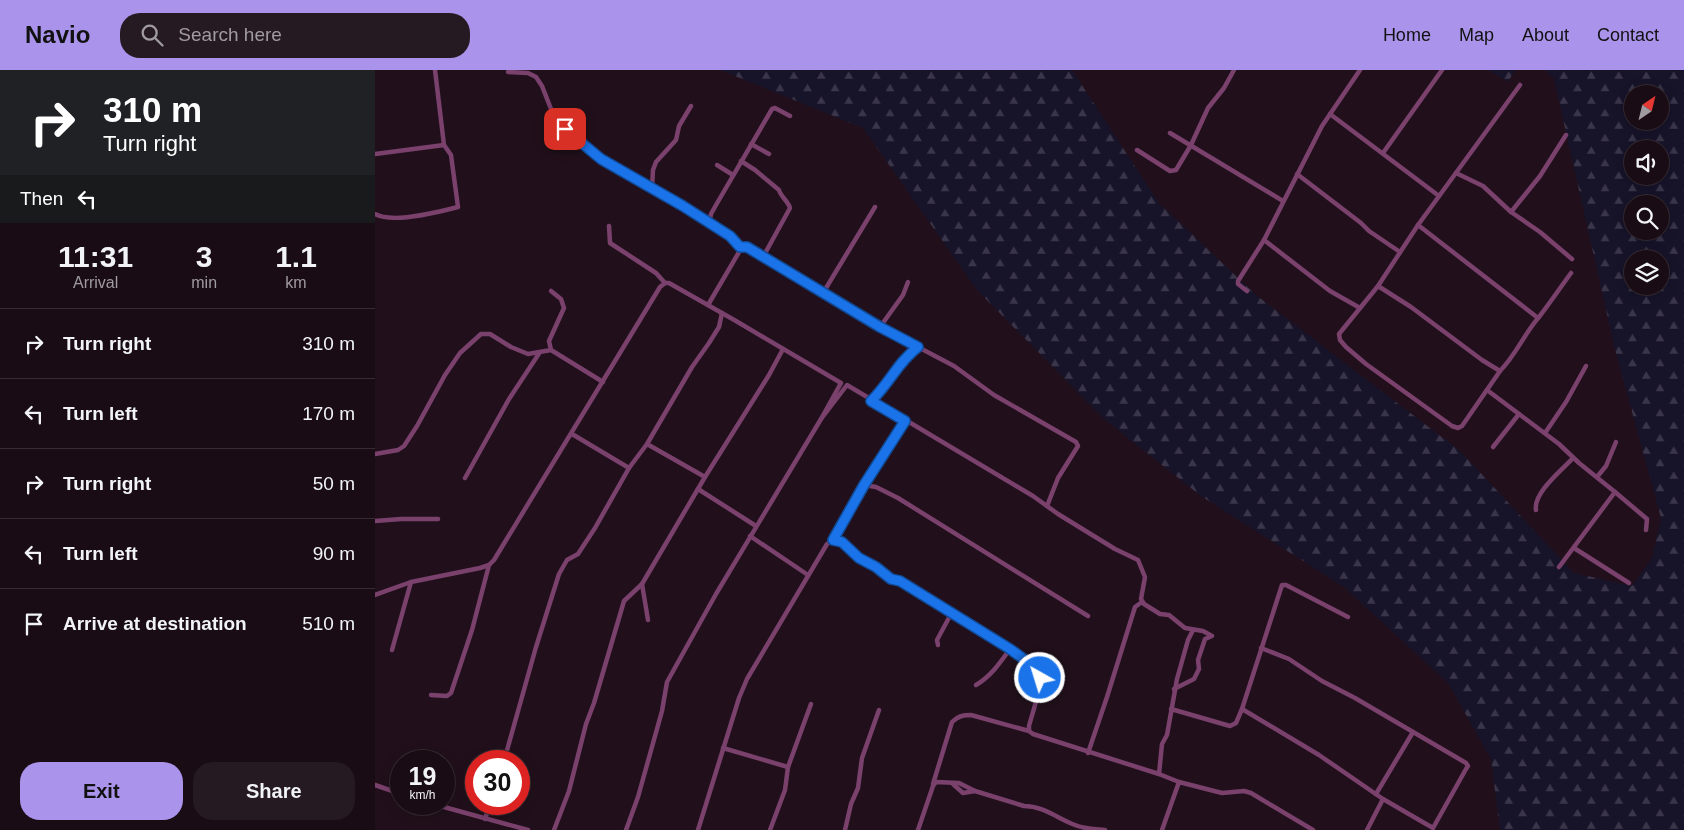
<!DOCTYPE html>
<style>
:root{--surface:#190c14;--page:#261a22;--text:#f1f3f6;--muted:#9f9ba0;--line:#372c34;--accent:#aa93eb}
body{margin:0;font-family:Arial,sans-serif;background:var(--page);color:var(--text);height:100vh;display:flex;flex-direction:column;font-size:19px;white-space:nowrap}
*{box-sizing:border-box;margin:0}
p{font-size:16px;color:var(--muted)}
.icon{flex:none;width:28px;height:28px;fill:none;stroke:currentColor;stroke-width:2;stroke-linecap:round;stroke-linejoin:round}
.map{position:relative;flex:1;overflow:hidden}
.panel{display:flex;flex-direction:column;background:var(--surface);width:375px}
.panel>*{flex:none}
.hud{background:#202124;color:#fff;overflow:hidden}
.needle{width:32px;rotate:35deg}
.controls{position:absolute;left:1249px;top:15px;display:grid;gap:10px}
.controls a{display:grid;place-items:center;width:45px;height:45px;border-radius:50%;background:var(--surface);box-shadow:0 2px 12px #0003,0 0 0 1px var(--line);font-size:25px}
.speed{position:absolute;left:15px;top:680px;display:flex;gap:10px;font-size:25px;font-weight:700;text-align:center}
.speed>*{display:grid;place-content:center;width:65px;height:65px;border-radius:50%;background:var(--surface);box-shadow:0 2px 12px #0003,0 0 0 1px var(--line);line-height:1}
.speed small{font-size:12px;font-weight:400}
.speed .limit{border:8px solid #d22;background:#fff;color:#111}
.pin{position:absolute;display:grid;place-items:center;width:42px;height:42px;color:#fff;margin:-21px;border-radius:10px;box-shadow:0 2px 8px #0006}
.me{position:absolute;width:55px;margin:-28px;rotate:321deg;stroke-linejoin:round;filter:drop-shadow(0 0 4px #0008)}
.turn{display:flex;align-items:center;gap:18px;height:105px;padding:0 20px;font-size:22px}
.turn .icon{width:65px;height:65px;stroke-width:2.5}
.turn b{display:block;font-size:35px;line-height:42px}
.then{display:flex;align-items:center;height:48px;padding:0 20px;background:#0003;gap:10px;font-size:19px}
.eta{display:flex;justify-content:space-evenly;align-items:center;height:85px;text-align:center}
.eta b{font-size:30px;font-weight:700;line-height:35px}
.primary-button{display:flex;gap:10px;margin-top:auto;padding:10px 20px}
.primary-button a{flex:1;height:58px;border-radius:20px;background:var(--accent);color:#111;font-size:20px;font-weight:700;line-height:58px;text-align:center}
.primary-button a+a{background:var(--page);color:var(--text)}
ul{padding:0;list-style:none}
li{display:flex;align-items:center;gap:15px;height:70px;padding:0 20px;border-top:1px solid var(--line)}
li div{flex:1}
li b{display:block;font-size:19px}
li em{font-style:normal}
header{display:flex;align-items:center;gap:30px;box-sizing:border-box;height:70px;padding:0 25px;background:var(--accent);color:#111}
header strong{font-size:24px}
nav{display:flex;gap:28px;margin-inline-start:auto;font-size:18px}
.search{width:350px;height:45px;background:var(--page);display:flex;align-items:center;gap:12px;box-sizing:border-box;padding:0 18px;border-radius:20px;color:var(--muted);font-size:19px}
main{display:flex;flex:1;min-height:0}
.map>svg:first-child{display:block}
.forest{fill:url(#forest-firs);fill-rule:evenodd}
.lines{fill:none;stroke-linecap:round;stroke-linejoin:round}
.minor{stroke:#7a416d;stroke-width:4.5}
.route-casing{stroke:#114b97;stroke-width:12}
.route{stroke:#1a73e8;stroke-width:9}
</style>
<header>
<strong>Navio</strong>
<div class="search"><svg class="icon" aria-label="search" viewBox="0 0 24 24"><circle cx="10" cy="10" r="6"/><path d="M15 15l6 6"/></svg>Search here</div>
<nav><a>Home</a><a>Map</a><a>About</a><a>Contact</a></nav>
</header>
<main>
<section class="panel">
<div class="hud">
<div class="turn"><svg class="icon" aria-label="right" viewBox="0 0 24 24"><path d="M7 20v-9h11M14 6l5 5-5 5"/></svg><div><b>310 m</b>Turn right</div></div>
<div class="then">Then<svg class="icon" aria-label="left" viewBox="0 0 24 24"><path d="M17 20v-9H6M10 6l-5 5 5 5"/></svg></div>
</div>
<div class="eta">
<div><b>11:31</b><p>Arrival</p></div>
<div><b>3</b><p>min</p></div>
<div><b>1.1</b><p>km</p></div>
</div>
<ul>
<li><svg class="icon" aria-label="right" viewBox="0 0 24 24"><path d="M7 20v-9h11M14 6l5 5-5 5"/></svg><div><b>Turn right</b></div><em>310 m</em></li>
<li><svg class="icon" aria-label="left" viewBox="0 0 24 24"><path d="M17 20v-9H6M10 6l-5 5 5 5"/></svg><div><b>Turn left</b></div><em>170 m</em></li>
<li><svg class="icon" aria-label="right" viewBox="0 0 24 24"><path d="M7 20v-9h11M14 6l5 5-5 5"/></svg><div><b>Turn right</b></div><em>50 m</em></li>
<li><svg class="icon" aria-label="left" viewBox="0 0 24 24"><path d="M17 20v-9H6M10 6l-5 5 5 5"/></svg><div><b>Turn left</b></div><em>90 m</em></li>
<li><svg class="icon" aria-label="arrive" viewBox="0 0 24 24"><path d="M6 21V4h12l-3 4 3 4H6"/></svg><div><b>Arrive at destination</b></div><em>510 m</em></li>
</ul>
<div class="primary-button"><a>Exit</a><a>Share</a></div>
</section>
<div class="map">
<svg width="1309" height="760" viewBox="0 0 1309 760">
<defs>
<pattern id="forest-firs" width="22" height="20" patternUnits="userSpaceOnUse" patternTransform="scale(1.25)"><rect width="22" height="20" fill="#17142a"/><path d="M5 1l3.5 6h-7zM16 11l3.5 6h-7z" fill="#3a3549"/></pattern>
</defs>
<rect width="100%" height="100%" fill="#21101b"/>
<!-- forest -->
<g class="forest">
<path d="M 345,0 L 697,0 L 784,133 L 881,225 L 1085,381 L 1199,503 L 1257,516 L 1277,488 L 1286,448 L 1240,280 L 1179,9 L 1170,0 L 1309,0 L 1309,760 L 1125,760 L 1116,689 L 1073,613 L 969,517 L 826,426 L 729,349 L 602,220 L 488,58 ZM 1258,24 L 1285,24 L 1285,51 L 1258,51 ZM 1258,79 L 1285,79 L 1285,106 L 1258,106 ZM 1258,134 L 1285,134 L 1285,161 L 1258,161 ZM 1258,189 L 1285,189 L 1285,216 L 1258,216 Z"/>
<path d="M 1113,0 L 1140,0 L 1133,12 Z"/>
</g>
<g class="lines">
<!-- minor -->
<g class="minor">
<path d="M 133,2 L 153,3 L 161,7 L 167,16 L 178,44 L 190,59 L 214,81 L 277,119 L 315,140 L 355,166 L 365,177 L 372,177 L 505,257 L 579,296 L 619,325 L 701,372 L 703,376 L 683,408 L 672,436"/>
<path d="M 955,44 L 1064,126"/>
<path d="M 795,63 L 908,131"/>
<path d="M 376,74 L 394,84"/>
<path d="M 762,80 L 795,101 L 801,100 L 816,75 L 833,38 L 849,18 L 859,0"/>
<path d="M 1008,83 L 1067,0"/>
<path d="M 0,84 L 69,75"/>
<path d="M 366,91 L 380,100 L 404,120 C 406,127 413,131 415,138 L 388,187"/>
<path d="M 342,95 L 358,105"/>
<path d="M 1081,103 L 1108,116 L 1136,142 L 1165,162 L 1197,189"/>
<path d="M 922,104 L 986,153 L 994,161 L 1025,182"/>
<path d="M 277,119 L 278,100 L 281,92 L 301,70 L 304,56 L 316,36"/>
<path d="M 1136,142 L 1165,106 L 1191,65"/>
<path d="M 0,144 C 17,154 64,142 83,137 L 76,85 L 69,75 L 60,0"/>
<path d="M 334,153 L 336,144 L 341,135 L 397,39 L 400,38 L 415,46"/>
<path d="M 1043,155 L 1163,248"/>
<path d="M 234,156 L 235,173 L 281,203 L 290,213"/>
<path d="M 889,170 L 955,221 L 985,238"/>
<path d="M 1003,216 L 1036,237 L 1107,290 L 1125,301 C 1141,285 1149,264 1164,247 C 1175,233 1185,218 1196,203"/>
<path d="M 176,221 L 186,229 L 189,238 L 174,271 L 176,280"/>
<path d="M 872,221 L 863,214 L 863,211 L 889,170 L 947,56 L 985,0"/>
<path d="M 448,223 L 500,137"/>
<path d="M 333,235 L 367,177"/>
<path d="M 505,257 L 528,225 L 533,212"/>
<path d="M 1125,301 L 1087,356 L 1083,358 L 1077,356 L 991,294 L 971,277 L 965,270 L 964,264 L 1003,216 L 1043,155 L 1145,15"/>
<path d="M 1112,320 L 1184,374 L 1204,393 L 1240,422 L 1184,497"/>
<path d="M 496,331 C 514,314 523,292 543,277"/>
<path d="M 1170,363 L 1191,332 L 1211,296"/>
<path d="M 197,364 L 254,398"/>
<path d="M 272,374 L 330,407"/>
<path d="M 1118,377 L 1144,344"/>
<path d="M 0,384 L 23,380 L 29,376 L 42,356 L 70,305 L 85,283 L 106,264 L 115,264 L 136,277 L 153,284 L 176,280 L 228,312"/>
<path d="M 1222,407 L 1231,396 L 1241,372"/>
<path d="M 90,408 L 134,329 L 165,282"/>
<path d="M 489,415 L 501,417 L 523,428 L 713,546"/>
<path d="M 323,419 L 381,456"/>
<path d="M 1240,422 L 1272,449 L 1271,460"/>
<path d="M 1161,440 C 1158,423 1187,400 1198,388"/>
<path d="M 0,451 L 26,449 L 63,449"/>
<path d="M 375,466 L 433,505"/>
<path d="M 458,470 L 467,472 L 484,488 L 501,497 L 516,509 L 525,511 C 543,523 661,592 665,603 C 668,614 657,644 654,656 L 654,661 L 658,664 L 784,704"/>
<path d="M 1199,478 L 1254,513"/>
<path d="M 267,514 L 273,550"/>
<path d="M 0,525 L 36,512 L 105,498 L 114,495 L 119,490 L 285,217 L 290,213 L 294,213 L 361,251 L 466,313 L 446,349 L 472,315 L 658,426 L 683,444 L 740,479 L 763,490 L 770,507 L 766,529 L 769,534 L 785,544 L 794,545 L 810,558 L 828,561 L 837,566 L 830,569 L 823,590 L 824,599 L 819,609 L 799,619"/>
<path d="M 563,575 L 562,570 L 576,544"/>
<path d="M 17,580 L 36,512"/>
<path d="M 601,615 C 616,606 625,593 635,579"/>
<path d="M 56,625 L 72,626 L 76,623 L 97,560 L 114,495"/>
<path d="M 796,639 L 855,656 L 861,653 L 867,639 L 944,685 L 1008,729 L 1058,758 L 1091,699 L 1093,696 L 1091,693 L 980,628 L 947,611 L 914,589 L 886,578"/>
<path d="M 867,639 L 907,515 L 911,515 L 973,547"/>
<path d="M 348,678 L 413,697"/>
<path d="M 713,683 L 732,627 L 760,537 L 767,532"/>
<path d="M 129,691 L 161,577 L 184,504 L 192,490 L 203,484 L 220,458 L 254,398 L 272,374 L 317,297 L 334,273 L 344,257 L 347,243"/>
<path d="M 804,712 L 784,704 L 787,674 L 792,665 L 802,609 L 813,570 L 818,560"/>
<path d="M 558,714 L 577,652 C 583,646 588,645 596,645 L 654,661"/>
<path d="M 578,714 L 588,723 L 600,721"/>
<path d="M 0,715 L 26,724"/>
<path d="M 1001,724 L 1038,662"/>
<path d="M 58,734 L 153,760"/>
<path d="M 110,749 L 115,734"/>
<path d="M 179,760 L 194,721 L 211,654 L 219,633 L 249,531 L 267,514 L 330,407 L 394,305 L 408,279"/>
<path d="M 251,760 L 263,727 L 287,641 L 292,612 L 341,524 L 446,349"/>
<path d="M 323,760 L 364,628 L 372,609 L 452,474 L 458,470 L 489,415 L 529,351"/>
<path d="M 395,760 L 410,720 L 413,697 L 436,634"/>
<path d="M 470,760 L 476,734 L 483,718 L 487,688 L 504,640"/>
<path d="M 543,760 L 558,716 L 561,712 L 584,713 L 600,721 L 649,736 C 668,736 682,748 700,755 C 709,759 720,759 730,760"/>
<path d="M 787,760 L 804,712 L 847,723 L 869,721 L 876,723 L 938,760"/>
<path d="M 992,760 L 1008,729"/>
</g>
</g>
<g class="lines">
<defs>
<path id="route" d="M 190,59 L 226,89 L 308,136 L 355,166 L 365,177 L 372,177 L 505,257 L 543,277 C 523,292 514,314 496,331 L 530,351 L 489,415 L 458,470 L 467,472 L 484,488 L 501,497 L 516,509 L 525,511 L 635,579 L 661,598 L 665,604 L 665,608"/>
</defs>
<!-- route casing -->
<use href="#route" class="route-casing"/>
<!-- route -->
<use href="#route" class="route"/>
</g>
</svg>
<div class="controls">
<a><svg class="needle" viewBox="-14 -14 28 28"><path d="M0-13l5 13h-10z" fill="#e53935"/><path d="M0 13l5-13h-10z" fill="#9f9ba0"/></svg></a>
<a><svg class="icon" aria-label="sound" viewBox="0 0 24 24"><path d="M4 9h4l5-4v14l-5-4H4zM17 9q2 3 0 6"/></svg></a>
<a><svg class="icon" aria-label="search" viewBox="0 0 24 24"><circle cx="10" cy="10" r="6"/><path d="M15 15l6 6"/></svg></a>
<a><svg class="icon" aria-label="layers" viewBox="0 0 24 24"><path d="M12 4l9 5-9 5-9-5zM3 14l9 5 9-5"/></svg></a>
</div>
<div class="speed"><div>19<small>km/h</small></div><div class="limit">30</div></div>
<div class="pin" style="left:190px;top:59px;background:#d93025"><svg class="icon" aria-label="arrive" viewBox="0 0 24 24"><path d="M6 21V4h12l-3 4 3 4H6"/></svg></div>
<svg class="me" style="left:665px;top:608px" viewBox="-20 -20 40 40"><circle r="17" fill="#1a73e8" stroke="#fff" stroke-width="3"/><path d="M0-11L8 9 0 5-8 9z" fill="#fff"/></svg>
</div>
</main>
